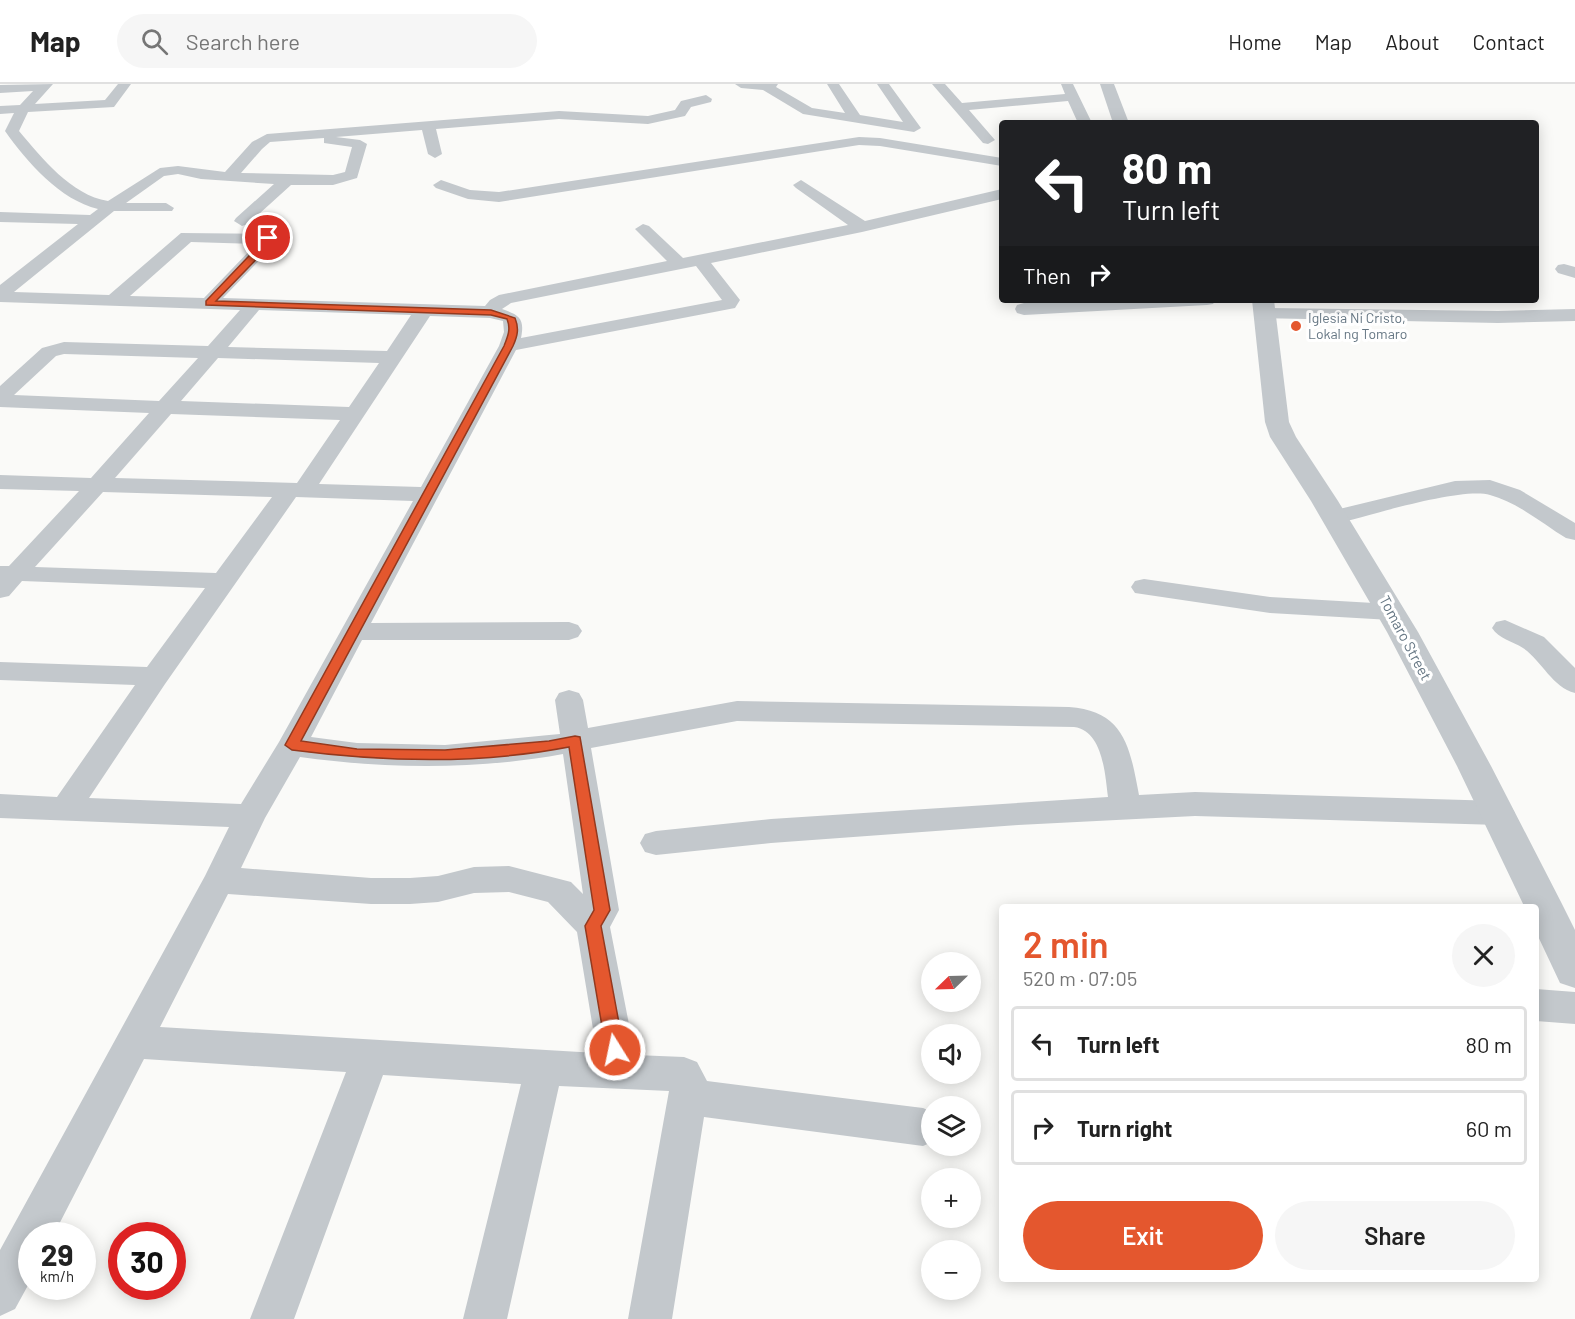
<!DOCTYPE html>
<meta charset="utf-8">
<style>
:root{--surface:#fff;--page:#f6f6f6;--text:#222;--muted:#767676;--line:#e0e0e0;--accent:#e4572e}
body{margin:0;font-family:Barlow,sans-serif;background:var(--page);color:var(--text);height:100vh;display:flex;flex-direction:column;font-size:22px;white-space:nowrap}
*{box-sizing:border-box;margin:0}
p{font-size:20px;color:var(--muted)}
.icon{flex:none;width:33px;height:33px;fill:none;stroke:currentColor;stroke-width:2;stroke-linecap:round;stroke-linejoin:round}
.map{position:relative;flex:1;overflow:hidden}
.panel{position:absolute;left:999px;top:820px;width:540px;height:378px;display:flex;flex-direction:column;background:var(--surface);border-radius:6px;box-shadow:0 3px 15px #0003}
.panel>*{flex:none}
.top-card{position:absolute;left:999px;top:36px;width:540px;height:183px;border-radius:6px;box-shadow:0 3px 15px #0003;background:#202124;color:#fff;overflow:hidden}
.needle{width:39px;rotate:247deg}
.fabs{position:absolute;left:921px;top:868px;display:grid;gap:12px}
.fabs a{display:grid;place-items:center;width:60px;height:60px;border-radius:50%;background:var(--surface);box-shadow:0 3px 15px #0003;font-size:30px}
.speed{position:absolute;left:18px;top:1138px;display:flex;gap:12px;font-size:30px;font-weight:700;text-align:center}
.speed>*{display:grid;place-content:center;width:78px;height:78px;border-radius:50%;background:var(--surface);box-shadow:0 3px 15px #0003;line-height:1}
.speed small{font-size:15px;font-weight:400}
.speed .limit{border:9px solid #d22;background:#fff;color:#111}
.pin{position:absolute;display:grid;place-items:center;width:51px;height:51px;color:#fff;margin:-26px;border:3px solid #fff;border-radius:50%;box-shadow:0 2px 6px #0007}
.me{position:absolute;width:66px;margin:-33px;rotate:350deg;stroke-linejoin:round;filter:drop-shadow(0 0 4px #0008)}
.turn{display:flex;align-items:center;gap:21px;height:126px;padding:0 24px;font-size:27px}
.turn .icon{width:78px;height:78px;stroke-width:2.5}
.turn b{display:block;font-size:42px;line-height:51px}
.then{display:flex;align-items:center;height:57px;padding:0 24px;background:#0003;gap:12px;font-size:22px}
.round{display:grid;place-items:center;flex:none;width:63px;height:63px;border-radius:32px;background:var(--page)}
.overview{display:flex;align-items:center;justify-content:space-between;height:102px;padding:0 24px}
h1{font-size:36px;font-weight:600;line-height:45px;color:var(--accent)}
.button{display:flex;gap:12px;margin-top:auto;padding:12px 24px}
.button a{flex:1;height:69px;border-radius:36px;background:var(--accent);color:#fff;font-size:24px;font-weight:600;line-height:69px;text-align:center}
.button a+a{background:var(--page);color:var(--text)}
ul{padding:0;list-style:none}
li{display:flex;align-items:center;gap:18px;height:75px;margin:0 12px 9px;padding:0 12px;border:3px solid var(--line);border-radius:6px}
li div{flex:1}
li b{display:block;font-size:22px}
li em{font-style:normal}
header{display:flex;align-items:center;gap:36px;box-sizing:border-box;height:84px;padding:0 30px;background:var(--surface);border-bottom:2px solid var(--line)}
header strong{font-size:28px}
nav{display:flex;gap:33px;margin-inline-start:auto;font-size:21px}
.search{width:420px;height:54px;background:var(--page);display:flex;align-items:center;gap:15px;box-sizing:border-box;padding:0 21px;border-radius:33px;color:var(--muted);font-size:22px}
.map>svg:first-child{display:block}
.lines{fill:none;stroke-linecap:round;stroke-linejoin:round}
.minor{fill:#c3c8cc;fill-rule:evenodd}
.tertiary{fill:#c3c8cc;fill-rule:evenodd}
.route{fill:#e4572e;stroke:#94391e;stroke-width:1.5}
.poi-dot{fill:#e4572e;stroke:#fff;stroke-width:2}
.labels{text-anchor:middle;stroke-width:6;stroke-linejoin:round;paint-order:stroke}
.far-poi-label{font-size:14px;fill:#657683;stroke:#fff;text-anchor:start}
.street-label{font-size:15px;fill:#657683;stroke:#fff}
</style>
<header>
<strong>Map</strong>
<div class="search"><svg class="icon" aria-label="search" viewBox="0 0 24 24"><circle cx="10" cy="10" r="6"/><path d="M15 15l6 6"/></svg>Search here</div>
<nav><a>Home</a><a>Map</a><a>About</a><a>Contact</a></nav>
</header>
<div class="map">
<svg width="1575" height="1235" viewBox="0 0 1575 1235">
<rect width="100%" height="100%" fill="#fafaf8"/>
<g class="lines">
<!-- minor -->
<g class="minor">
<path d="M 53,0 L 35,20 L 105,16 L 118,0 L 131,0 L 114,23 L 28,28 L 19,47 C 42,74 71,111 108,117 L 160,84 L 178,82 L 225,88 L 252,58 L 267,50 L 559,27 L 648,32 L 675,26 L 681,17 L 706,11 L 712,15 L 711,18 L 691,23 L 685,32 L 648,40 L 559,35 L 436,45 L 442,70 L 435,74 L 428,70 L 422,46 L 336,53 L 360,56 L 367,60 L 357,94 L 333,101 L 291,101 L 248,140 L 242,142 L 234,137 L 236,134 L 274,100 L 201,95 L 178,90 L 164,92 L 126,119 L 166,119 L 174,124 L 172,127 L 114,127 L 14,208 L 109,211 L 181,149 L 270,150 L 276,151 L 278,155 L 276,159 L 223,214 L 485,222 L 490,216 L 499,211 L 667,177 L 635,145 L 643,140 L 649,142 L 683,174 L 848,141 L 796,104 L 793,101 L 801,96 L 865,137 L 1002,105 L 1002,115 L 862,148 L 711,179 L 740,216 L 735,224 L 516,266 L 371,539 L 569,538 L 578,541 L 582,547 L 578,553 L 569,556 L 362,556 L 311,653 L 357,659 L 445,661 L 549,651 L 560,650 L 555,616 L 559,609 L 569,606 L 579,609 L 583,616 L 588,644 L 737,617 L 1069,623 C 1125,627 1130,664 1139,711 L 1195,708 L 1499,717 L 1510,721 L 1515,729 L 1510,737 L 1499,741 L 1195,732 L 1018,741 L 771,759 L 656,771 L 645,768 L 640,759 L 645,750 L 656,747 L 771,735 L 1108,713 C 1105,690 1103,647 1074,643 L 737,637 L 591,664 L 619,826 L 610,843 L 635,971 L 684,973 L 697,978 L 707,997 L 923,1024 L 932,1028 L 932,1058 L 923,1062 L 704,1033 L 672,1235 L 628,1235 L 669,1007 L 559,1002 L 507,1235 L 463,1235 L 521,1000 L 383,991 L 294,1235 L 250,1235 L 346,988 L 144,975 L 53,1152 L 32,1152 L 32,1194 L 15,1225 L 0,1232 L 0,1166 L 205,792 L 229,743 L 0,734 L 0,710 L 57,713 L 135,601 L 0,596 L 0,578 L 147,583 L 205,504 L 22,497 L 9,512 L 0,514 L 0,482 L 9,482 L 79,407 L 0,405 L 0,391 L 91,394 L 149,329 L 0,323 L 0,302 L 42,264 L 64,258 L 208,262 L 240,226 L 0,218 L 0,201 L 78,140 L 0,138 L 0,128 L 90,131 L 98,125 C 60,116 27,78 5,47 L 14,29 L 0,30 L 0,22 L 20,21 L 33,7 L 0,9 L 0,1 ZM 324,54 L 324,59 L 352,63 L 345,88 L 333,91 L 241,89 L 262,65 L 270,58 ZM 191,158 L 256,160 L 204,214 L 130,212 ZM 696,182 L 722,216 L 521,254 C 525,234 519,231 502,225 L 511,219 ZM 259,226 L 411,231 L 387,267 L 228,263 ZM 430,232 L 490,234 L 503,237 L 504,248 L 499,262 L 421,403 L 319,400 ZM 64,270 L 198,274 L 159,317 L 14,311 L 56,272 ZM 218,274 L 379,279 L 349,323 L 181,317 ZM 171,330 L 340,336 L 297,399 L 115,394 ZM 103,408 L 272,413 L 216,489 L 35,483 ZM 296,413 L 413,417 L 279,658 L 241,720 L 89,714 L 165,600 ZM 563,670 L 583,810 L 571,798 L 509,782 L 474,783 L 438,792 L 410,794 L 371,794 L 241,784 L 265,734 L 300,673 C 387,685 476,686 563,670 ZM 509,808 L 548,818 L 577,848 L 597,969 L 160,943 L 228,810 L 371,820 L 410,820 L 438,818 L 474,809 Z"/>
<path d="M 735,0 L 778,0 L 776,3 L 812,24 L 845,29 L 827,0 L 839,0 L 860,31 L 903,38 L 877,0 L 889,0 L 921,44 L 914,48 L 803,30 L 763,6 L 741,4 Z"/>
<path d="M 932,0 L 945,0 L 962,19 L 1065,10 L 1061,0 L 1073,0 L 1092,39 L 1078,39 L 1068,17 L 969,26 L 995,56 L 988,60 L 983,59 Z"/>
<path d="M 859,53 L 880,54 L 1002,74 L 1002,82 L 880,62 L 859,61 L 499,118 L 468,115 L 436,104 L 433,101 L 441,96 L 470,106 L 499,108 Z"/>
<path d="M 1564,180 L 1575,183 L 1575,194 L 1558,189 L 1555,185 L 1558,181 Z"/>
<path d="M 1095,216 L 1216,216 L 1213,220 L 1207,221 L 1024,231 L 1017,229 L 1015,225 L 1017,221 L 1024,219 Z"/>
<path d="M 1264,224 L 1498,227 L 1575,225 L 1575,237 L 1498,239 L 1257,234 L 1255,230 L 1257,226 Z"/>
<path d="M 1490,396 L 1520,406 L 1575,439 L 1575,456 L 1566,454 C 1543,440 1517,418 1490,411 C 1460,403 1369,432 1335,440 L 1327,438 L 1323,433 L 1327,428 L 1455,397 Z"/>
<path d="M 1144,495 L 1270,513 L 1391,520 L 1400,522 L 1404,528 L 1400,534 L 1391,536 L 1270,529 L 1135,509 L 1131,503 L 1135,497 Z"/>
<path d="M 1505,536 L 1544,553 L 1575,584 L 1575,609 C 1552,603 1542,577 1523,564 C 1512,557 1499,555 1492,544 L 1496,538 Z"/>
<path d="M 1536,905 L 1575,908 L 1575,940 L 1536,937 Z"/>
</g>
<!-- tertiary -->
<g class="tertiary">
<path d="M 1100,0 L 1114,0 L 1129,39 L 1113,39 Z"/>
<path d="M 1252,216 L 1274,216 L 1289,338 L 1296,353 L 1338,417 L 1418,548 L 1491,682 L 1561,818 L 1575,846 L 1575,904 L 1560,899 L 1536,848 L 1536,824 L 1525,824 L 1457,682 L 1387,548 L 1311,417 L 1270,353 L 1265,338 Z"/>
</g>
</g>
<!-- route -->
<path class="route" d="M 268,152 L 273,155 L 273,158 L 216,217 L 491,226 L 515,234 C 519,244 518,251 513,262 L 301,657 L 357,665 L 445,666 L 549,657 L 575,652 L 580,653 L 610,826 L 601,842 L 624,966 L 621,972 L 615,975 L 609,972 L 606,966 L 585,842 L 594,826 L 569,663 C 477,681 384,678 292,666 L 285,661 L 504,262 C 508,252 511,245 507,235 L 491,231 L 206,221 L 206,217 Z"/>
<!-- markers -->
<circle class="poi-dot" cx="1296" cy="242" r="6"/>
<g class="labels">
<!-- far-poi labels -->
<g class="far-poi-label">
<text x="1308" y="239">Iglesia Ni Cristo,<tspan x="1308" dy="16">Lokal ng Tomaro</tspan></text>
</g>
<!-- street labels -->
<g class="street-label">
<text transform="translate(1405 554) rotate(62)" y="5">Tomaro Street</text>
</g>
</g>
</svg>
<div class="fabs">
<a><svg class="needle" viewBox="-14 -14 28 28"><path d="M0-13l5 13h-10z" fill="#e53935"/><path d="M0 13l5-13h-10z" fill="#767676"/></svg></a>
<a><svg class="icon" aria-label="sound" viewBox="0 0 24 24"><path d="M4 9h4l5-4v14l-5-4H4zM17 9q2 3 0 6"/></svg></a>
<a><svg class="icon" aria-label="layers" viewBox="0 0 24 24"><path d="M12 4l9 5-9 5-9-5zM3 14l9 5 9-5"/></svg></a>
<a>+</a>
<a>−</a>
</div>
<div class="speed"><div>29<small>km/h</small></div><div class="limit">30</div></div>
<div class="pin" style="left:268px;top:154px;background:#d93025"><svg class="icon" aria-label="arrive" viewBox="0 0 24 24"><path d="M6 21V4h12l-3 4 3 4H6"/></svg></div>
<svg class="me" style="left:615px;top:966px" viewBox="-20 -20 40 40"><circle r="17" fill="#e4572e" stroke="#fff" stroke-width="3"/><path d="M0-11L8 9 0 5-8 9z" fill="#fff"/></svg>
<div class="top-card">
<div class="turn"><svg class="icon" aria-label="left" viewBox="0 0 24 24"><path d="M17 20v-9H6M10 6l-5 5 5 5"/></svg><div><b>80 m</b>Turn left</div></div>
<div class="then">Then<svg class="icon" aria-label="right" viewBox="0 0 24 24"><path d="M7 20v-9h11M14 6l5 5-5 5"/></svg></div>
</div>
<section class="panel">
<div class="overview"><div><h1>2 min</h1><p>520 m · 07:05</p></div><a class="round"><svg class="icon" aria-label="close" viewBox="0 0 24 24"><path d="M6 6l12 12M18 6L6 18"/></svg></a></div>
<ul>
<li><svg class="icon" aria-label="left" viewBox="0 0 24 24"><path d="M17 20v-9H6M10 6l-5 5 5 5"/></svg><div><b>Turn left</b></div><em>80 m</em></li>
<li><svg class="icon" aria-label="right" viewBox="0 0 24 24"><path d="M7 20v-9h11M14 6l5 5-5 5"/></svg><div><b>Turn right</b></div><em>60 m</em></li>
</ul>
<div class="button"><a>Exit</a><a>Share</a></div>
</section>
</div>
